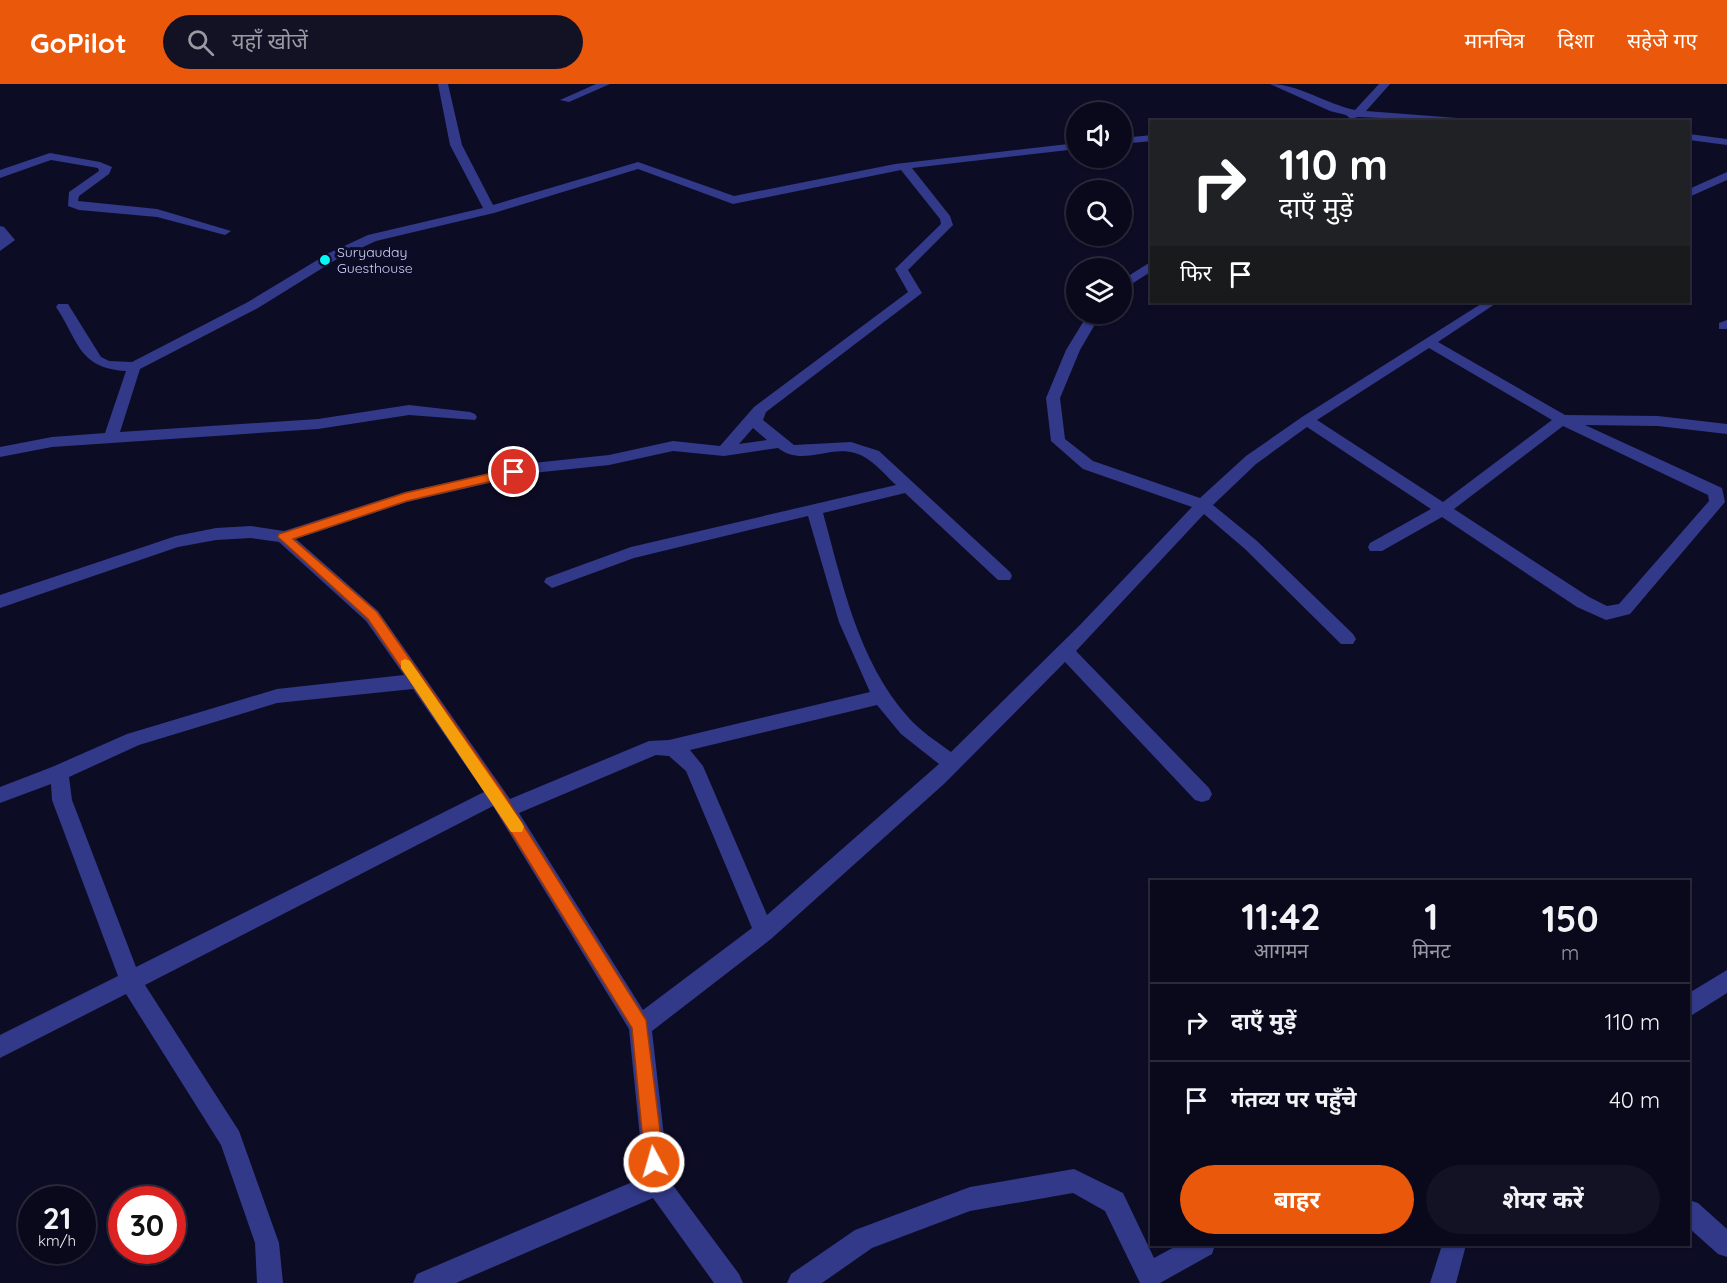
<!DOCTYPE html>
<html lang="hi">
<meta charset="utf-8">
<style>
:root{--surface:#0a091c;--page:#131225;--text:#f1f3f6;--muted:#999aa3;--line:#2a2a3b;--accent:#ea580c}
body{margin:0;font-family:Quicksand,"Noto Sans Devanagari",sans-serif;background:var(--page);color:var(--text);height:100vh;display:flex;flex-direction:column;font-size:22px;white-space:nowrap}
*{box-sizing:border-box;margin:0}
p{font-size:20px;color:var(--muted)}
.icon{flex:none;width:33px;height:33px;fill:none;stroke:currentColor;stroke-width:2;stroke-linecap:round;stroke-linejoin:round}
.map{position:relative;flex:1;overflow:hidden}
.drawer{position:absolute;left:1150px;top:796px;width:540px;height:366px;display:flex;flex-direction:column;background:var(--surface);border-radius:0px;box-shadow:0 2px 4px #0004,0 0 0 2px var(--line)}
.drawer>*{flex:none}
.top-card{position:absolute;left:1150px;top:36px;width:540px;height:183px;border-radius:0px;box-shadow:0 2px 4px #0004,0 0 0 2px var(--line);background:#202124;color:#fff;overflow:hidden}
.controls{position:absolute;left:1066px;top:18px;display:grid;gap:12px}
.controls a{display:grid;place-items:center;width:66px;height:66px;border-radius:50%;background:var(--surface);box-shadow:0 2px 4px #0004,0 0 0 2px var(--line);font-size:30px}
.speed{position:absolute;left:18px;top:1102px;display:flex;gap:12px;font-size:30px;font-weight:700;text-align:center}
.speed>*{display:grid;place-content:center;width:78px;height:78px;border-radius:50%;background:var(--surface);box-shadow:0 2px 4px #0004,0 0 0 2px var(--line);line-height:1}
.speed small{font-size:15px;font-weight:400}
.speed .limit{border:9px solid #d22;background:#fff;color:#111}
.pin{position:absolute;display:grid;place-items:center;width:51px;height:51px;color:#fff;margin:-26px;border:3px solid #fff;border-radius:50%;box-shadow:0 2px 6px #0007}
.me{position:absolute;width:66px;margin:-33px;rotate:354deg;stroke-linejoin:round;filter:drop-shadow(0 0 4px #0008)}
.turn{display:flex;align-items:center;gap:21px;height:126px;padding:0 30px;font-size:27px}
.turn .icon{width:78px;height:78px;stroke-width:2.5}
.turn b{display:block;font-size:42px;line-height:51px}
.then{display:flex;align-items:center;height:57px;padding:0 30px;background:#0003;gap:12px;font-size:22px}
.eta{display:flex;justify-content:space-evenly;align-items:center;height:102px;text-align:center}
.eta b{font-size:36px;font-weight:700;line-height:42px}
.action{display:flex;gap:12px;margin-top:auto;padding:12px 30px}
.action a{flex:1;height:69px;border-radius:36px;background:var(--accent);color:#fff;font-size:24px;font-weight:700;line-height:69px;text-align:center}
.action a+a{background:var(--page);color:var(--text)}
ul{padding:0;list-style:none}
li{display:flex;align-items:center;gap:18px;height:78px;padding:0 30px;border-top:2px solid var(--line)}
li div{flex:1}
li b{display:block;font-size:22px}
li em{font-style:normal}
header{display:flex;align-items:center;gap:36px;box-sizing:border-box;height:84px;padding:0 30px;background:var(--accent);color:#fff}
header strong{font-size:28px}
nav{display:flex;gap:33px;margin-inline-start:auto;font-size:21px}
.search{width:420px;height:54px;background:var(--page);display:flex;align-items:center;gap:15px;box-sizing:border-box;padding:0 21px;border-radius:33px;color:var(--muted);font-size:22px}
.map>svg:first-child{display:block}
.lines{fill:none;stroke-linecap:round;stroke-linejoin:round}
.minor{fill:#323989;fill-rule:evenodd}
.route{fill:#ea580c;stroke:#983908;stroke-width:1.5}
.slow{fill:#f59e0b}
.poi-dot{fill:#00faf6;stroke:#0d0c25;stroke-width:2}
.labels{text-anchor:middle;stroke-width:6;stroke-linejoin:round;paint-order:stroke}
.far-poi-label{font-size:14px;fill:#cfd0ff;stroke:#0d0c25;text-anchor:start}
</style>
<header>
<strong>GoPilot</strong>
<div class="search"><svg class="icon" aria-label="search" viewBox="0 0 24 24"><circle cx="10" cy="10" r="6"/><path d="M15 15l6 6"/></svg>यहाँ खोजें</div>
<nav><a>मानचित्र</a><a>दिशा</a><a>सहेजे गए</a></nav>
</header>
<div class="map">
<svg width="1727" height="1199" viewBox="0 0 1727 1199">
<rect width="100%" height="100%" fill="#0d0c25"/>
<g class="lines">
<!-- minor -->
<g class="minor">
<path d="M 438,0 L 448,0 L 462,61 L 493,121 L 638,78 L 734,112 L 895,80 L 1077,59 L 1077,65 L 912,84 L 950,132 L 953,141 L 908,186 L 922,209 L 766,328 L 763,336 L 794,361 L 851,358 L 879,367 L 1010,488 L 1012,492 L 1010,496 L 998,496 L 905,409 L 823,429 C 842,498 858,577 908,633 C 920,647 936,657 951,668 L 1080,541 L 1192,423 L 1083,385 L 1051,357 L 1046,314 L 1066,266 L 1088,230 L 1101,230 L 1080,266 L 1060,314 L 1065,355 L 1093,377 L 1200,414 L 1246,372 L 1302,333 L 1484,218 L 1498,218 L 1438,258 L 1565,331 L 1658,332 L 1727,340 L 1727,350 L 1658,342 L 1585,341 L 1722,404 L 1725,418 L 1630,530 L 1606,536 L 1577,523 L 1442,433 L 1382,467 L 1370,467 L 1368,463 L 1370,459 L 1431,425 L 1307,343 L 1256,380 L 1213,421 L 1257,457 L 1353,550 L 1356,555 L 1353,560 L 1341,560 L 1245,465 L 1204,430 L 1076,567 L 1209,704 L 1212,710 L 1209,716 L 1202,718 L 1195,716 L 1065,578 L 945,699 L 771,855 L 652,947 L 669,1096 L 739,1190 L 743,1199 L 714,1199 L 653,1114 L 456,1199 L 413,1199 L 417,1190 L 644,1093 L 629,945 L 493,722 L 145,901 L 239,1047 L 279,1159 L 283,1199 L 257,1199 L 255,1159 L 221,1061 L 126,910 L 0,974 L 0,951 L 118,892 L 52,716 L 51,700 L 0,719 L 0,703 L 52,683 L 127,650 L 277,605 L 404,591 L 366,537 L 279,458 L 251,454 L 216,456 L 178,463 L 0,524 L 0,511 L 176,452 L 216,444 L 251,442 L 284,447 L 405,408 L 533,379 L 609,371 L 673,357 L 720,362 L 754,323 L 908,208 L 895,185 L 941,140 L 940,135 L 901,86 L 733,120 L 638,85 L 494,129 L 376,157 L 337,175 L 258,224 L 140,285 L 120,348 L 318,335 L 409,321 L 470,328 L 475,330 L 477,333 L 475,336 L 409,331 L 318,345 L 52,363 L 0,373 L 0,363 L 52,353 L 105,349 L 126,287 C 78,284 79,257 56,223 L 58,220 L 68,220 L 101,273 L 109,277 L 132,278 L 248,218 L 329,169 L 368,151 L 483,124 L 450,61 ZM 1429,264 L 1552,336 L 1443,418 L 1317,336 ZM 1563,342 L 1708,411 L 1709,417 L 1619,520 L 1607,522 L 1589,513 L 1454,425 ZM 753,344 L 767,356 L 739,360 ZM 778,364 C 802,383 829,361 855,369 C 872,374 883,389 896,401 L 631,463 L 546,494 L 544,498 L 552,504 L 634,474 L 808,432 L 839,538 L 870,608 L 669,656 L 649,657 L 510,715 L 378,527 L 296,455 L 407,418 L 533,389 L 609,381 L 673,367 L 724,372 ZM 413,605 L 484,708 L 136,883 L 72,716 L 69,693 L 139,661 L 277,619 ZM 877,621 L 901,650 L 939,680 L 767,831 L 703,682 L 690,666 ZM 656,671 L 669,672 L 686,687 L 752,844 L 643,926 L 519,729 Z"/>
<path d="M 596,0 L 610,0 L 569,18 L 560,16 Z"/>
<path d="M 1270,0 C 1299,0 1326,20 1355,26 L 1379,0 L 1390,0 L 1366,27 L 1470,35 L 1475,38 L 1358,33 L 1351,35 L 1346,31 L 1330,27 Z"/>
<path d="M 1689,50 L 1727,55 L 1727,61 L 1689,56 Z"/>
<path d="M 1152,51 L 1152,57 L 1122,60 L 1122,54 Z"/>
<path d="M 50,69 L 100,78 L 112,83 L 109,90 L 79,112 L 78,117 L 157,125 L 231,147 L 225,151 L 157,133 L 79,126 L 68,122 L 69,108 L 99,87 L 98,84 L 51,76 L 0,94 L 0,86 Z"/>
<path d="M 1727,88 L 1727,96 L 1689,113 L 1689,105 Z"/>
<path d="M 0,142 L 4,143 L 15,156 L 0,167 Z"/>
<path d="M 1152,177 L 1152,187 L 1122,206 L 1122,196 Z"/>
<path d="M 1727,236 L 1727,245 L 1719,245 L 1719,239 Z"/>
<path d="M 1727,886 L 1727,909 L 1689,933 L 1689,909 Z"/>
<path d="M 1074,1085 L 1123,1109 L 1154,1174 L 1178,1161 L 1215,1161 L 1212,1170 L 1160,1199 L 1140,1199 L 1105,1127 L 1073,1109 L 970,1127 L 872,1164 L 822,1199 L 787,1199 L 791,1190 L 855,1146 L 970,1103 Z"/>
<path d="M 1689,1116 L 1698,1119 L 1727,1145 L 1727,1173 L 1718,1170 L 1689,1144 Z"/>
<path d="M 1442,1161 L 1466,1161 L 1456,1199 L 1430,1199 Z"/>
</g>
</g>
<!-- route -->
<path class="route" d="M 514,384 L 520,388 L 518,391 L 407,417 L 293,455 L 377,528 L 502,707 L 646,936 L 664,1078 L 661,1084 L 654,1087 L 648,1084 L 645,1078 L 632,944 L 491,716 L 368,535 L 278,453 L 279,450 L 405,409 Z"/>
<!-- slow -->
<path class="slow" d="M 405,575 L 410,577 L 522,739 L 524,743 L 522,748 L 511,748 L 401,584 L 401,577 Z"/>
<!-- markers -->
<circle class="poi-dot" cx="325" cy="176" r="6"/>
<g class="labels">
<!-- far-poi labels -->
<g class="far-poi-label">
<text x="337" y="173">Suryauday<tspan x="337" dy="16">Guesthouse</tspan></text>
</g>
</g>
</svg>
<div class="controls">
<a><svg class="icon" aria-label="sound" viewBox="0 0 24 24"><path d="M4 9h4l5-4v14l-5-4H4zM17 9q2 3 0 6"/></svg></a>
<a><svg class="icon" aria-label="search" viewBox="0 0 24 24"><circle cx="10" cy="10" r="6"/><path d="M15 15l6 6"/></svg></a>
<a><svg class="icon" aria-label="layers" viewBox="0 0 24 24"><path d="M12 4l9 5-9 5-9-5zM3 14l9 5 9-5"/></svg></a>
</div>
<div class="speed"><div>21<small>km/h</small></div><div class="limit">30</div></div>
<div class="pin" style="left:514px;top:388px;background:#d93025"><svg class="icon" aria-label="arrive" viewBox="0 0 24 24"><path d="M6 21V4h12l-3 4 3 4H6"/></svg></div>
<svg class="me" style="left:654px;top:1078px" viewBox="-20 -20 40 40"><circle r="17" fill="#ea580c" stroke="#fff" stroke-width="3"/><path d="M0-11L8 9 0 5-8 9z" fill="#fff"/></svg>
<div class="top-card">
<div class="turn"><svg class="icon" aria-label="right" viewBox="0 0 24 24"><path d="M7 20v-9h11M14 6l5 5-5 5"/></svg><div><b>110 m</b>दाएँ मुड़ें</div></div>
<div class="then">फिर<svg class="icon" aria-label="arrive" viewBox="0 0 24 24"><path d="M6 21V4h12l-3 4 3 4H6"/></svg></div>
</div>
<section class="drawer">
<div class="eta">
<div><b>11:42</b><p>आगमन</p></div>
<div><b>1</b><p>मिनट</p></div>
<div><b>150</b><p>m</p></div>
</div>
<ul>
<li><svg class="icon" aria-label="right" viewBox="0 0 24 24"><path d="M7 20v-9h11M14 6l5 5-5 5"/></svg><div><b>दाएँ मुड़ें</b></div><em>110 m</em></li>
<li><svg class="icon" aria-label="arrive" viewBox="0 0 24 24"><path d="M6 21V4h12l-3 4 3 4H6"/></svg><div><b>गंतव्य पर पहुँचे</b></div><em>40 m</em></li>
</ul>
<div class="action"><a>बाहर</a><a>शेयर करें</a></div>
</section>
</div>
